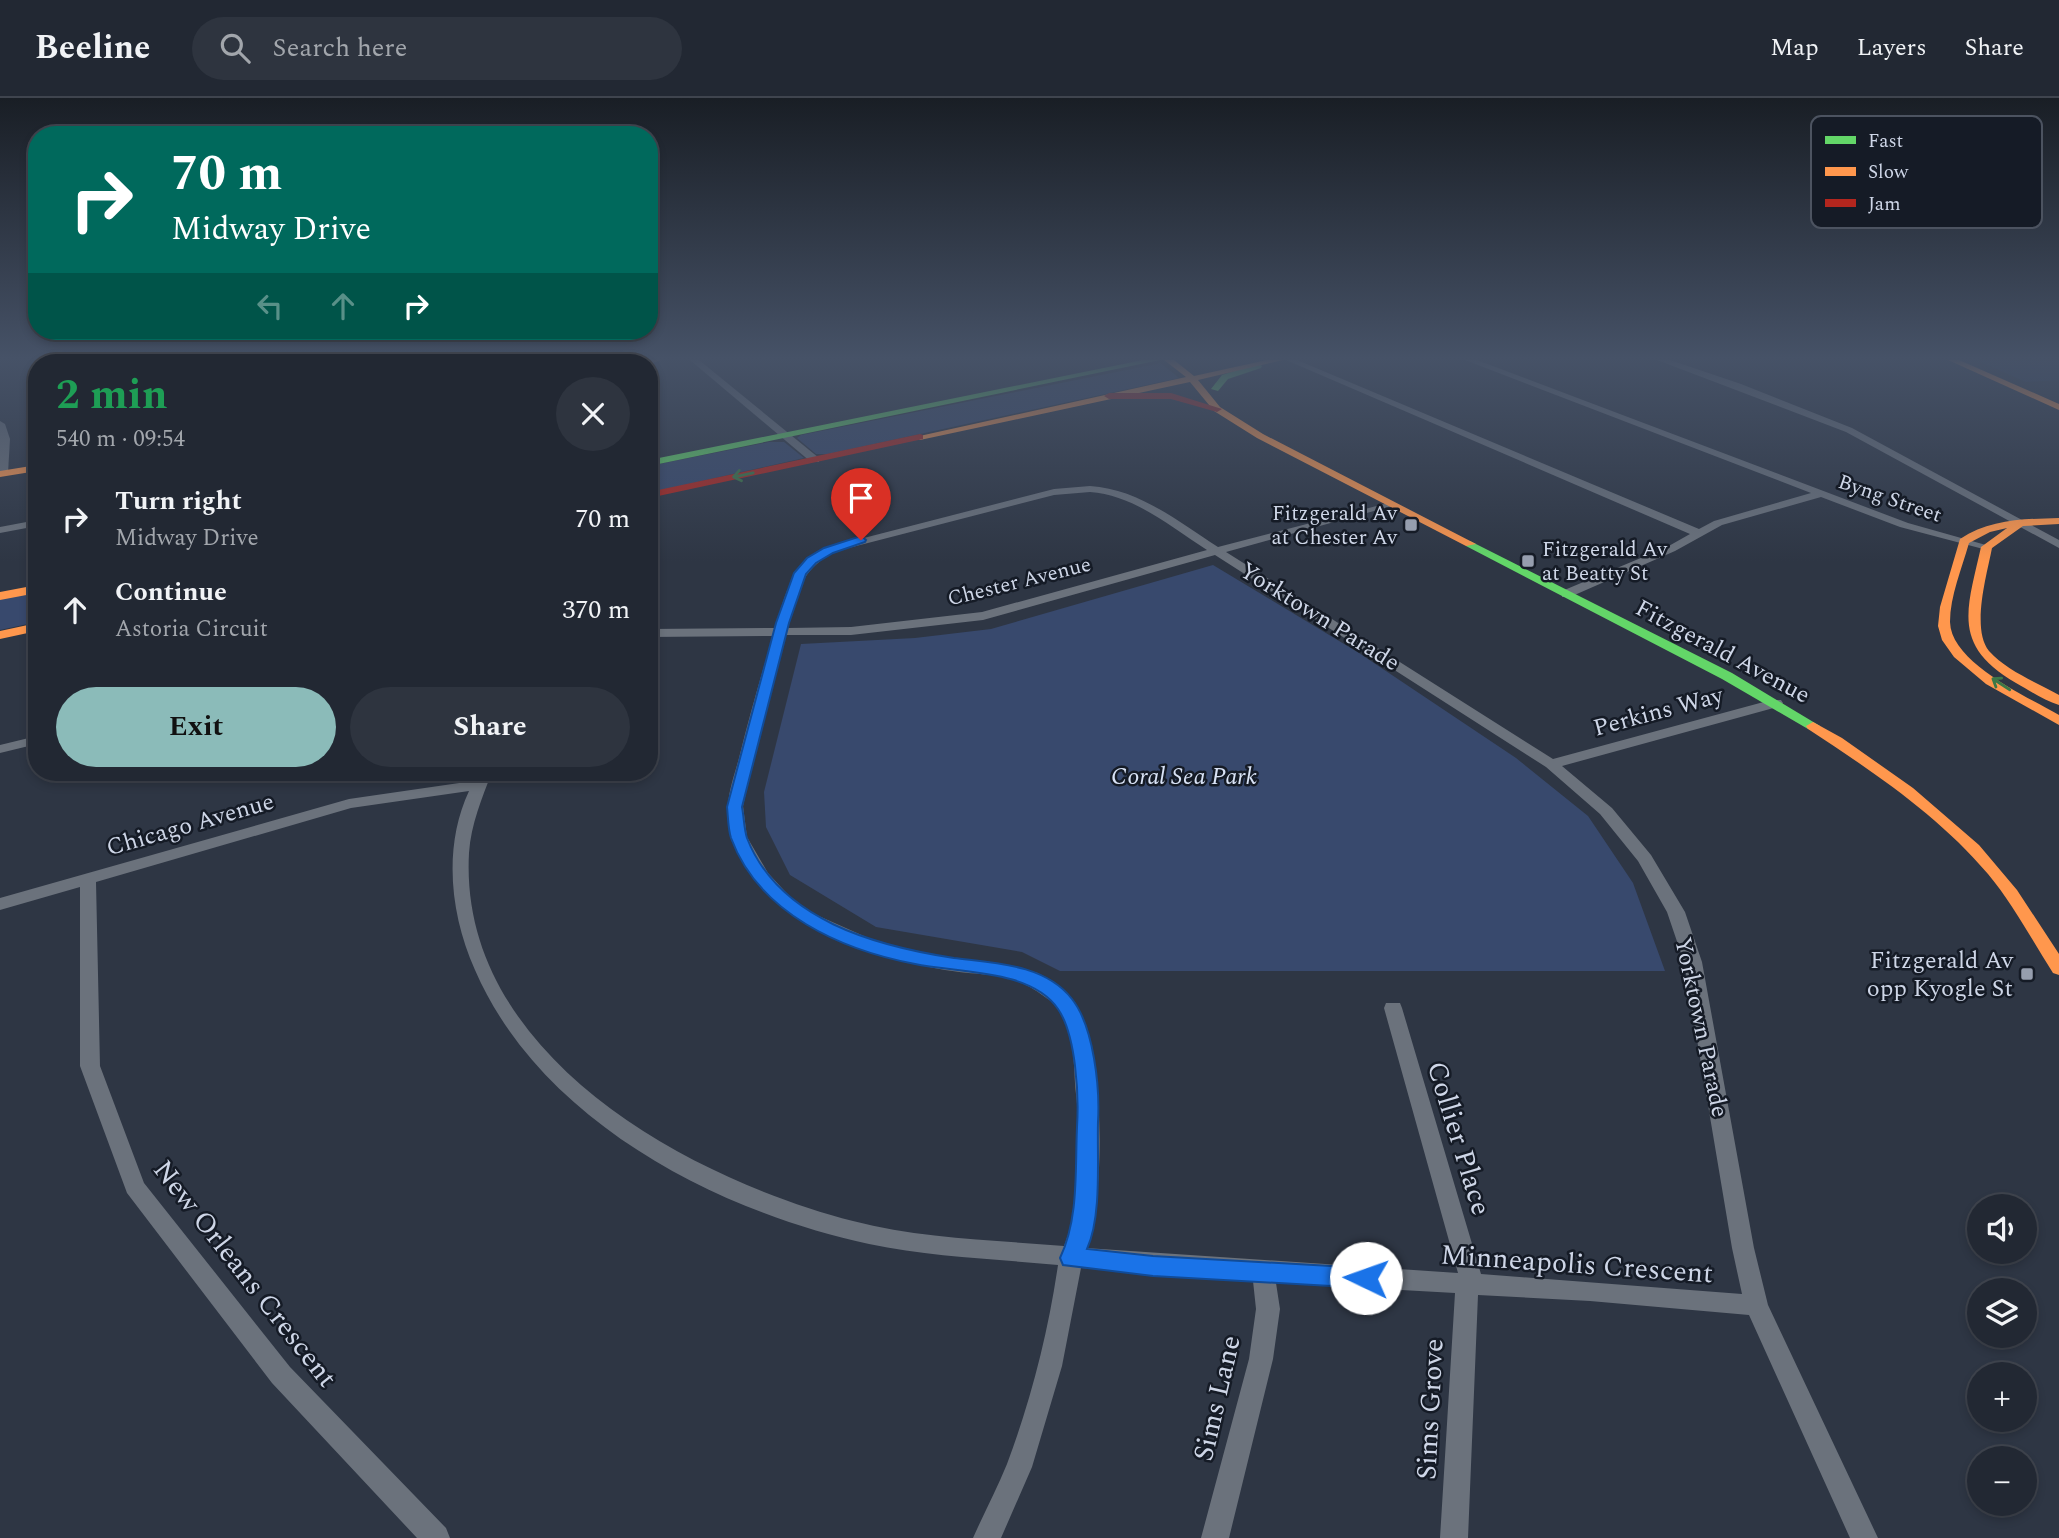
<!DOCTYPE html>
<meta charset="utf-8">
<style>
:root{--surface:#222833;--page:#2e343f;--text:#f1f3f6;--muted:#a2a6ac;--line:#3f444e;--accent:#8bbbb9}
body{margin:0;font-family:Spectral,serif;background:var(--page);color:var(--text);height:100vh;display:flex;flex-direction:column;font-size:26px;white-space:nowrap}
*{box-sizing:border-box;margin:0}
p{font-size:23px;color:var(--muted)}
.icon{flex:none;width:38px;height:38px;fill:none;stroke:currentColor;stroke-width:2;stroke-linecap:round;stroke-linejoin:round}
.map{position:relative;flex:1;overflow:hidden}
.details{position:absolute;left:28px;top:256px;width:630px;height:427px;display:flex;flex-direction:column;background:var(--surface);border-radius:28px;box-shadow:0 4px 10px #0003,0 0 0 2px var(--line)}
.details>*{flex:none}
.hud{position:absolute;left:28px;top:28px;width:630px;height:214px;border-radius:28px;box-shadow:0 4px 10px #0003,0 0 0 2px var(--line);background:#00695c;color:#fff;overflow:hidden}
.tools{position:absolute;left:1967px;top:1096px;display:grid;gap:14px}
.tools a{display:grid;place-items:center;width:70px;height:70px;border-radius:50%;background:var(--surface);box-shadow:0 4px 10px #0003,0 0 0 2px var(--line);font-size:35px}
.pin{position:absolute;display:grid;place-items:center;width:60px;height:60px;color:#fff;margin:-72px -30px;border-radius:50% 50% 50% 0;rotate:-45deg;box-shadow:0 0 7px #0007}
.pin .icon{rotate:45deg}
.me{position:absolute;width:77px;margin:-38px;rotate:273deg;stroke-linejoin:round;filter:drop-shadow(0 0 5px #0008)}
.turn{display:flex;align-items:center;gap:24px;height:147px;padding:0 28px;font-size:32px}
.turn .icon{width:91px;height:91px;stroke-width:2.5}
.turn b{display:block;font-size:49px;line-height:60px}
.lanes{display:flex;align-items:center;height:66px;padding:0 28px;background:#0003;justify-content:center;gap:35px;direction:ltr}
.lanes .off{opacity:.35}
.round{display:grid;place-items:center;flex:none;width:74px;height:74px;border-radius:37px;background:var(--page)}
.headline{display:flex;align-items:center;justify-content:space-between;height:119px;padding:0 28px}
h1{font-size:42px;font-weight:700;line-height:52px;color:#1e9e55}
.cta{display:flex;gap:14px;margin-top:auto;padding:14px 28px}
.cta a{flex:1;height:80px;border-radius:42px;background:var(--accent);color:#111;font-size:28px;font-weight:700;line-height:80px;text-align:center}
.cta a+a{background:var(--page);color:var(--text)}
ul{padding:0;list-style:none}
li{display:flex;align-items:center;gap:21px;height:91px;padding:0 28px}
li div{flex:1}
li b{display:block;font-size:26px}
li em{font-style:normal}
header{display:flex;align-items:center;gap:42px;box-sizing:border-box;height:98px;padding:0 35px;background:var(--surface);border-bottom:2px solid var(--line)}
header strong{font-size:33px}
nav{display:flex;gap:38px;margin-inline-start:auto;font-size:24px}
.search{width:490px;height:63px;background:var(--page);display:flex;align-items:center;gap:18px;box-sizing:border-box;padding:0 24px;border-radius:38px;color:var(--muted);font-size:26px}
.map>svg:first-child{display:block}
.built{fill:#2d3c59}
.green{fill:#38496d}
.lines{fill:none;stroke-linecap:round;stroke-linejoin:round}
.street{fill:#6b727c;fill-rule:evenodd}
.fast{fill:#63d668;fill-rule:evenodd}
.slow{fill:#ff974d;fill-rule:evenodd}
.jam{fill:#b3261e;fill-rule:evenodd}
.oneway{stroke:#3c7847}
.route{fill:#1a73e8;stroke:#114b97;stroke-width:2}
.poi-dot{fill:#969eae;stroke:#151b26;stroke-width:2.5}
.labels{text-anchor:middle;stroke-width:5;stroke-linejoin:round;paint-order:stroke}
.far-street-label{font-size:21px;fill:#ced6e7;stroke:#151b26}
.far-poi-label{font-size:21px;fill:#ced6e7;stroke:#151b26;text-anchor:end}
.street-label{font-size:24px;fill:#ced6e7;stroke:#151b26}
.park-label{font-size:24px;font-style:italic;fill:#d9e3f6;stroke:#151b26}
.poi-label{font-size:24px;fill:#ced6e7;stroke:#151b26;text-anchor:end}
.near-street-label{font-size:28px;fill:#ced6e7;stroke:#151b26}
.key{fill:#151b26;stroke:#4c5360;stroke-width:2}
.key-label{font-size:19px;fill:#ced6e7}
</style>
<header>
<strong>Beeline</strong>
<div class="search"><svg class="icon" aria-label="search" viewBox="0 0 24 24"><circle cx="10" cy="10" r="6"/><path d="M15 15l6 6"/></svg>Search here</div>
<nav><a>Map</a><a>Layers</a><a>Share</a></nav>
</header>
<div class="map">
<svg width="2059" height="1440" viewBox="0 0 2059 1440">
<rect width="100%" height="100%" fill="#2e3644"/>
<!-- built -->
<path class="built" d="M 1976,262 L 2059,262 L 2059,282 L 2026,284 Z"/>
<!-- green -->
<g class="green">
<path d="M 184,262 L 628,262 L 615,264 L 191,264 Z"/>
<path d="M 1161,265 L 1179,280 L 828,356 L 816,356 L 797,340 L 801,337 Z"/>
<path d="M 769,344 L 784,344 L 804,360 L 649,395 L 649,368 Z"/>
<path d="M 1213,467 L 1359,555 L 1516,660 L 1588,718 L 1633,785 L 1665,873 L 1060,873 L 1022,854 L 876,829 L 790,777 L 766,729 L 764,694 L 801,546 L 915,540 L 991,531 Z"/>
<path d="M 37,493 L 37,524 L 0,532 L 0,501 Z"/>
</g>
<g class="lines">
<!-- street -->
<g class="street">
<path d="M 690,262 L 699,262 L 819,360 L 819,364 L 811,364 Z"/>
<path d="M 1286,262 L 1297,262 L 1699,431 L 1714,423 L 1811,395 L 1465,262 L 1477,262 L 1908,425 L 1993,449 L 1987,452 L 1900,429 L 1821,399 L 1722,427 L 1675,453 L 1570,499 L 1562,499 L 1562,493 L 1667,449 L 1690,436 Z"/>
<path d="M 1657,262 L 1670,262 L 1741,286 L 1852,330 L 2059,442 L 2059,450 L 1846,334 Z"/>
<path d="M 0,323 L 5,326 L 10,341 L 8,375 L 3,378 L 0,377 Z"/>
<path d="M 1090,388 C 1139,391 1179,424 1218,449 L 1392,404 L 1392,408 L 1226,454 L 1553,661 L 1771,602 L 1781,602 L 1783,605 L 1781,608 L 1562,668 L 1612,710 L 1651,757 L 1685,814 L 1702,864 L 1754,1150 L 1768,1207 L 1878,1440 L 1850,1440 L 1749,1217 L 1590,1203 L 1478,1197 L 1468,1440 L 1440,1440 L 1455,1195 L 1276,1185 L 1280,1211 L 1273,1261 L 1229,1440 L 1201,1440 L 1249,1261 L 1256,1211 L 1253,1183 L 1081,1170 L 1062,1268 L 1032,1369 L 1001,1440 L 973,1440 C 984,1415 997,1391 1007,1366 C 1031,1302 1048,1235 1058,1167 C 996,1161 931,1159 869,1146 C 716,1113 540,1022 475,872 C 450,816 443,749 469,693 L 351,710 L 96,784 L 100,968 L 144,1085 L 290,1269 L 446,1430 L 450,1440 L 417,1440 L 272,1285 L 127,1095 L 80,968 L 80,789 L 0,812 L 0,800 L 349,701 L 473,683 L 478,674 L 492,674 C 482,700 471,726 469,755 C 458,956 687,1080 853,1123 C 921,1141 995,1142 1064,1148 C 1080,1110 1081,1038 1076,996 C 1073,969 1076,931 1058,909 C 1055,905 1049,902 1045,899 C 1009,872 987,879 945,872 C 873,859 784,834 746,766 C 736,748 725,729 728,707 C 729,691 735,675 739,660 C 749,619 761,578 773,538 L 649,539 L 649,531 L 775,530 C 787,492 790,471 825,450 L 1054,391 ZM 1090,394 C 1134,397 1171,429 1207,452 L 982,514 L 851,529 L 788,530 C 798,493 799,475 833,454 L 1054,397 ZM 1215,457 L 1546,669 L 1600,716 L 1638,763 L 1667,814 L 1684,864 L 1732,1150 L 1742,1196 L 1481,1176 L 1402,910 L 1400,905 L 1386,905 L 1384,910 L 1458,1175 L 1086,1150 C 1106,1100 1106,946 1073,902 C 1065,891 1049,883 1038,875 L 1003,866 L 947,860 L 884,847 L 812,815 L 792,801 L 768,775 L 747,739 L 743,708 L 765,610 L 786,537 L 851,537 L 983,522 Z"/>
<path d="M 37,422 L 37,428 L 0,435 L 0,429 Z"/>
<path d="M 37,638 L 37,646 L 0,655 L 0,647 Z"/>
</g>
<!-- fast -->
<g class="fast">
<path d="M 1143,262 L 1160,262 L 649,368 L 649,362 Z"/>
<path d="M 1258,265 L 1262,268 L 1261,270 L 1228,281 L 1218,293 L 1211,291 L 1222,277 Z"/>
<path d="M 1470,443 L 1732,575 L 1820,628 L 1813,632 L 1808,631 L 1722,581 L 1466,448 L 1466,444 Z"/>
</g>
<!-- slow -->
<g class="slow">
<path d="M 642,262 L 661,262 L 649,266 L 641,264 Z"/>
<path d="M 1164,262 L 1174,262 L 1194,278 L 1267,262 L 1283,262 L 1198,282 L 1220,309 L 1263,336 L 1476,446 L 1466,448 L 1257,340 L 1214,313 L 1190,284 L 920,342 L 915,339 L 1186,279 Z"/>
<path d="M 1948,262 L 1959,262 L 2059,306 L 2059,312 Z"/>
<path d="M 37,367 L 37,373 L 0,379 L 0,373 Z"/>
<path d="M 2059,420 L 2059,426 L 2023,428 L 1992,450 C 1987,476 1971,531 1989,553 C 2007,573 2036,584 2059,597 L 2059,607 C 2044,603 2029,592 2016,585 C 1951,547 1967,512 1981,449 L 2007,430 L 1990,434 L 1969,445 C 1962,470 1950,498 1950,524 C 1951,565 2028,599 2059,617 L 2059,627 L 1986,586 L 1954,559 L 1942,542 L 1938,528 L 1940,509 L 1960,441 C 1990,421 2024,421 2059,420 Z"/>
<path d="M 37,487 L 37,495 L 0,502 L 0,494 Z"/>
<path d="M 37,525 L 37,533 L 0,541 L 0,533 Z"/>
<path d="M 1813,624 L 1842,640 L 1913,690 L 1979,747 L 2017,792 L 2059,856 L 2059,877 L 2053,875 C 2032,842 2013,806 1988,776 C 1938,717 1872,673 1808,631 L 1806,628 Z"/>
</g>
<!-- jam -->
<g class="jam">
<path d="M 1171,295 L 1222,311 L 1217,314 L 1171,301 L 1109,301 L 1104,298 L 1109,295 Z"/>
<path d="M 920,336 L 923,337 L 923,341 L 649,400 L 649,394 Z"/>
</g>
</g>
<!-- one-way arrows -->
<defs><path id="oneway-shaft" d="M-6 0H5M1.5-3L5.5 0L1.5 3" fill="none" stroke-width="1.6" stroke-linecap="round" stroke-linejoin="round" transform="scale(1.75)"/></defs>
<g class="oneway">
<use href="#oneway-shaft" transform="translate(743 377) rotate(168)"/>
<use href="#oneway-shaft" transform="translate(2001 586) rotate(-147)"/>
</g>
<!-- sky -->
<linearGradient id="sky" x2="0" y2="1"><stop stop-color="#191e25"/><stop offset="0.56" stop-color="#465267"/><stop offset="1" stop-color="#465267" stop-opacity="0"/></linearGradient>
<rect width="2059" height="464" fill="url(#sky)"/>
<!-- route -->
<path class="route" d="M 861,438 L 866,442 L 865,444 L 833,455 L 816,465 L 806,476 L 789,525 L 742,709 C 744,719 744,731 747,740 C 779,822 876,848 954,860 C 994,865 1045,866 1072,901 C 1094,929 1100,990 1098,1024 C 1097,1061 1102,1118 1087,1151 L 1153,1158 L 1366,1170 L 1374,1173 L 1378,1180 L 1374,1187 L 1366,1190 L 1153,1178 L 1063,1167 L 1060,1160 C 1079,1120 1075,1072 1077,1029 C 1079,997 1076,937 1058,911 C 1031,871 958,875 915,866 C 842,852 759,816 731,740 C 728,731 728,718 727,709 L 776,525 L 794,475 L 807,460 L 824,450 Z"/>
<!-- markers -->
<g class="poi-dot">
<rect x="1404" y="420" width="14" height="14" rx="3.5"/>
<rect x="1521" y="456" width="14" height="14" rx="3.5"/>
<rect x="2020" y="869" width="14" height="14" rx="3.5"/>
</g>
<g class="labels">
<!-- far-street labels -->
<g class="far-street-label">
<text transform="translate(1890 400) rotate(19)" y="7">Byng Street</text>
<text transform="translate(1019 483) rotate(-14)" y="7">Chester Avenue</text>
</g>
<!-- far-poi labels -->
<g class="far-poi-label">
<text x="1397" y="422">Fitzgerald Av<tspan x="1397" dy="24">at Chester Av</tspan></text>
<text x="1542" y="458" text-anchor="start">Fitzgerald Av<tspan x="1542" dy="24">at Beatty St</tspan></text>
</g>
<!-- street labels -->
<g class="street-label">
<text transform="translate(1320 518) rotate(32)" y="8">Yorktown Parade</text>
<text transform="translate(1723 553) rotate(28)" y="8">Fitzgerald Avenue</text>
<text transform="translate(1658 613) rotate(-15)" y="8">Perkins Way</text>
<text transform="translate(190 726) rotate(-16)" y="8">Chicago Avenue</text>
<text transform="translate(1702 929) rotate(78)" y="8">Yorktown Parade</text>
</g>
<!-- park labels -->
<g class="park-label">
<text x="1184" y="686">Coral Sea Park</text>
</g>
<!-- poi labels -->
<g class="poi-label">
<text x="2013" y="870">Fitzgerald Av<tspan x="2013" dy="28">opp Kyogle St</tspan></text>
</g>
<!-- near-street labels -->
<g class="near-street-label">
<text transform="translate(1460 1040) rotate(73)" y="10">Collier Place</text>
<text transform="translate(1577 1165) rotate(4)" y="10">Minneapolis Crescent</text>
<text transform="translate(246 1175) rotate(52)" y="10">New Orleans Crescent</text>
<text transform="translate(1216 1300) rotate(-77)" y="10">Sims Lane</text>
<text transform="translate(1429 1311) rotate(-87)" y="10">Sims Grove</text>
</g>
</g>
<!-- legend -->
<rect x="1811" y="18" width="231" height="112" rx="10" class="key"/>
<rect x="1825" y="38" width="31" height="8" fill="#63d668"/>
<rect x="1825" y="69" width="31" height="9" fill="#ff974d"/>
<rect x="1825" y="101" width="31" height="8" fill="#b3261e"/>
<g class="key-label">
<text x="1868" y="49">Fast</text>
<text x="1868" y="80">Slow</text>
<text x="1868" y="112">Jam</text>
</g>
</svg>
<div class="tools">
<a><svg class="icon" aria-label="sound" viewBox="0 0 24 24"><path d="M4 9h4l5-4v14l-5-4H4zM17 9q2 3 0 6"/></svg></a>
<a><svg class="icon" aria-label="layers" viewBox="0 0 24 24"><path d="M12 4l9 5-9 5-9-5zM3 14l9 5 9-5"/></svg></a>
<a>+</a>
<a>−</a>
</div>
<div class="pin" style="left:861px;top:442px;background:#d93025"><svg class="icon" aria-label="arrive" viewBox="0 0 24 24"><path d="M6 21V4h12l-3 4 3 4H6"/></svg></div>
<svg class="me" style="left:1366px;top:1180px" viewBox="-20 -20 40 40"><circle r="19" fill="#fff"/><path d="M0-13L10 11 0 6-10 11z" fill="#1a73e8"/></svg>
<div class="hud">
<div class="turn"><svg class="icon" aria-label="right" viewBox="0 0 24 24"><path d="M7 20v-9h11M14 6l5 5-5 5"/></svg><div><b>70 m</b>Midway Drive</div></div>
<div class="lanes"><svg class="icon off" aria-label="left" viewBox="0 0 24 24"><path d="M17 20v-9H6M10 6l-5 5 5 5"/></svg><svg class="icon off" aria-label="ahead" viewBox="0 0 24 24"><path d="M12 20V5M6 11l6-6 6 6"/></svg><svg class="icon" aria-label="right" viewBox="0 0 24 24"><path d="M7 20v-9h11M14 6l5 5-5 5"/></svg></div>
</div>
<section class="details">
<div class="headline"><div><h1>2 min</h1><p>540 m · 09:54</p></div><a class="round"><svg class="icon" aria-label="close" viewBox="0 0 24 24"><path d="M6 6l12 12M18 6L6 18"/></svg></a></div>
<ul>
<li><svg class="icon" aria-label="right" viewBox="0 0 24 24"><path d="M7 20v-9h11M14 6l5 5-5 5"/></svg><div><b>Turn right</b><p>Midway Drive</p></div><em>70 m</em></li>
<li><svg class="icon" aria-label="ahead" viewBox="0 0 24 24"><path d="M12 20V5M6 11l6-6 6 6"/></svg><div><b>Continue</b><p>Astoria Circuit</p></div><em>370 m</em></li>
</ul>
<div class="cta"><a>Exit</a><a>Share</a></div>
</section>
</div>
